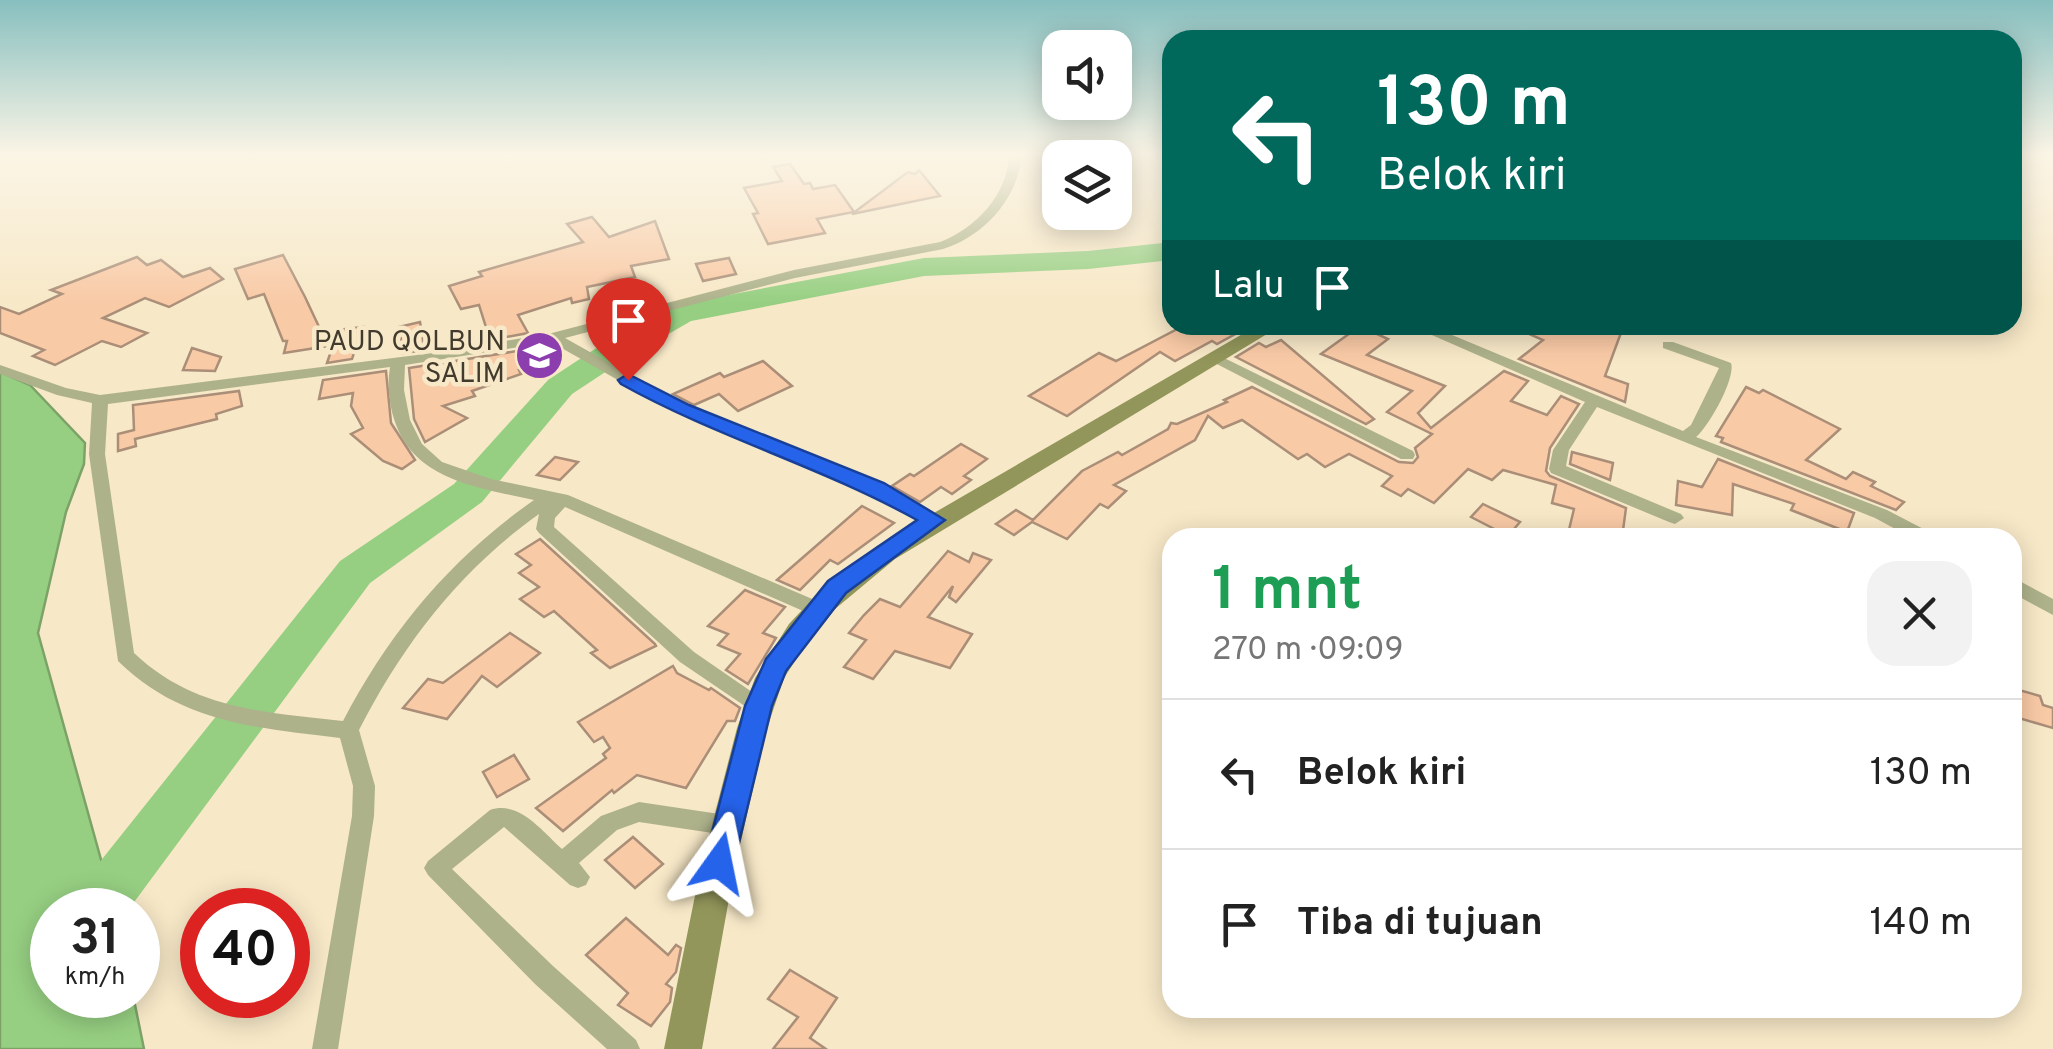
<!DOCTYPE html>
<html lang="id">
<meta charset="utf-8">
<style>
:root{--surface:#fff;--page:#f2f2f2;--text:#222;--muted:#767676;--line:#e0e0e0}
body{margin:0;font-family:Overpass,sans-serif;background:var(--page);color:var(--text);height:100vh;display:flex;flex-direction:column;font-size:38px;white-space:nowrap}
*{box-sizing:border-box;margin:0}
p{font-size:32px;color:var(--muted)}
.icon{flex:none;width:55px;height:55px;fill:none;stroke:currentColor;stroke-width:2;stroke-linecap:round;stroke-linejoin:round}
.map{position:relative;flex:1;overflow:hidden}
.drawer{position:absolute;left:1162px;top:528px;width:860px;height:490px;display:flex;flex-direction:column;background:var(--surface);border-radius:30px;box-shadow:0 5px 25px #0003}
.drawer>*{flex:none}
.hud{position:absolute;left:1162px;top:30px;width:860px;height:305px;border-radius:30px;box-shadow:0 5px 25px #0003;background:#00695c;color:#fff;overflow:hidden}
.buttons{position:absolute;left:1042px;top:30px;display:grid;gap:20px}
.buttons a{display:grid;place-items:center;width:90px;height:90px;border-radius:20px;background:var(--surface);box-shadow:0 5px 25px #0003;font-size:50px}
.speed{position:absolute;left:30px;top:888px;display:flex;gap:20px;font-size:50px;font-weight:700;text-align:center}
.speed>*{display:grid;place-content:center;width:130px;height:130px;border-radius:50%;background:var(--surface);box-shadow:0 5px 25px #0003;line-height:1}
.speed small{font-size:25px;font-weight:400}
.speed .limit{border:15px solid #d22;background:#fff;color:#111}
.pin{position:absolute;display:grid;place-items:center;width:85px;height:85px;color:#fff;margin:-102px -42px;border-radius:50% 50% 50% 0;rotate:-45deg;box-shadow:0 0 10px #0007}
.pin .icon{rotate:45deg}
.me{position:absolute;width:110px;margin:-55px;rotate:12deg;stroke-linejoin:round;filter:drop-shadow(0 0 8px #0008)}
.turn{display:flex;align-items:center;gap:35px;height:210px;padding:0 50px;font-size:45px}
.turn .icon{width:130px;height:130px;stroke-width:2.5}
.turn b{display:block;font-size:70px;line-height:85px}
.then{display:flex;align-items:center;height:95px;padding:0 50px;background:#0003;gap:20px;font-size:38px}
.round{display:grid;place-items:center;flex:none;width:105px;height:105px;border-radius:30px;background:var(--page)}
.headline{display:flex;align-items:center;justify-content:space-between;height:170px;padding:0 50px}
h1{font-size:60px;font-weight:700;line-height:75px;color:#1e9e55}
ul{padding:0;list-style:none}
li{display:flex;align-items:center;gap:30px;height:150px;padding:0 50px;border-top:2px solid var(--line)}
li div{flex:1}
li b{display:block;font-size:38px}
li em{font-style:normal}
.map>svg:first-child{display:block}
.water{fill:#96cf82;stroke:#7ca268;stroke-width:2.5}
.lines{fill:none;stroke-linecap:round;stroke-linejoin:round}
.river{fill:#96cf82;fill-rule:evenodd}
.building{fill:#f9caa6;stroke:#aa8e78;stroke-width:2.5}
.street{fill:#aeb28b;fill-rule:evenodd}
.secondary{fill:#92965a;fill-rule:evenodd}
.route{fill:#2563eb;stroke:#184099;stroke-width:2.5}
.labels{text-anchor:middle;stroke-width:9;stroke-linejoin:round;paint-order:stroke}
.poi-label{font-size:28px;fill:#413a2d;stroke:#f7e8c7;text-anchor:end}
</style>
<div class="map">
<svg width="2053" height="1049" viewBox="0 0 2053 1049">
<rect width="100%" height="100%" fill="#f7e8c7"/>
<!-- water -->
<path class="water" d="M 0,372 L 30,385 L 85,443 L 84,464 L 66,512 L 38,633 L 115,910 L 52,910 L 52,995 L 133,995 L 144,1049 L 0,1049 Z"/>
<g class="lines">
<!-- river -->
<path class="river" d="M 1172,242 L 1172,260 L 1088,269 L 924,276 L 691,321 L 622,361 L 572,394 L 482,502 L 370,583 L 129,909 L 91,909 L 83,891 L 91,873 L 340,561 L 454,484 L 548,380 L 598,347 L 670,306 L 924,258 L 1088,251 Z"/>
</g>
<!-- building -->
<g class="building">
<path d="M 790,164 L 804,184 L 810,183 L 813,189 L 835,185 L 854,212 L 817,219 L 825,233 L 768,244 L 753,214 L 758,213 L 744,188 L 782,181 L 773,167 Z"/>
<path d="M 919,170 L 940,196 L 852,214 L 908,172 L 915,174 Z"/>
<path d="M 592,217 L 609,237 L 655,221 L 669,259 L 631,266 L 635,277 L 587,287 L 589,299 L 572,303 L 571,298 L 518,315 L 528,333 L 490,340 L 479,305 L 461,309 L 449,286 L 482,276 L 479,272 L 583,242 L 567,224 Z"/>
<path d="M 283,255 L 305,297 L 328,346 L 284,353 L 287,341 L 283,341 L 264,294 L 248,299 L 235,269 Z"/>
<path d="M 137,257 L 147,265 L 161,260 L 183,277 L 210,268 L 223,279 L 169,307 L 145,298 L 103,318 L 147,333 L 121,347 L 102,341 L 55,365 L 33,356 L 44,350 L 0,333 L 0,307 L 19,314 L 62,294 L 51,290 Z"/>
<path d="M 729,258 L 736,274 L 703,281 L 696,264 Z"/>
<path d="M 420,322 L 425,350 L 403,353 L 399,327 Z"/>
<path d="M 1185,325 L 1241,325 L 1234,329 L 1239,332 L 1217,344 L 1212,341 L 1175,361 L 1160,352 L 1067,416 L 1029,396 L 1099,353 L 1116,361 Z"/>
<path d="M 1509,325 L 1613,325 L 1622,330 L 1605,376 L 1628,384 L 1625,402 L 1519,359 L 1543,340 Z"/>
<path d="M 1360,326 L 1388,339 L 1367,355 L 1445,386 L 1418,413 L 1431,428 L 1504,371 L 1528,381 L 1511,401 L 1547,415 L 1561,396 L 1579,404 L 1550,448 L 1546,471 L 1550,476 L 1626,508 L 1622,538 L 1567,538 L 1574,509 L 1552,503 L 1556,485 L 1503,470 L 1492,480 L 1468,469 L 1434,503 L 1408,489 L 1401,496 L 1382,486 L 1392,476 L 1349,454 L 1325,467 L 1307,454 L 1298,459 L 1242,420 L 1223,428 L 1208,416 L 1195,440 L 1114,485 L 1126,491 L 1108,508 L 1100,504 L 1067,539 L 1032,522 L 1014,535 L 996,524 L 1016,510 L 1033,520 L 1082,471 L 1118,452 L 1122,455 L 1168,429 L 1171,423 L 1177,424 L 1227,402 L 1224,400 L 1252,387 L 1399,462 L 1413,463 L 1418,457 L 1415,448 L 1432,434 L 1387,412 L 1412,391 L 1321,354 Z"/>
<path d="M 363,327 L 352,359 L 327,363 L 338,330 Z"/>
<path d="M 1281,340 L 1374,419 L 1366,424 L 1236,357 L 1259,343 L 1266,347 Z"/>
<path d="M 548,346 L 553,362 L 519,370 L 521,374 L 472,391 L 475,396 L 443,406 L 467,418 L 425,442 L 414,419 L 409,368 L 428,365 L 428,369 L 455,361 Z"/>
<path d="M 192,348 L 221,357 L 215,371 L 183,370 Z"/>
<path d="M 763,361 L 792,386 L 738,411 L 719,394 L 694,405 L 673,394 L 720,373 L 724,377 Z"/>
<path d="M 386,371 L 391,423 L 415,460 L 402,469 L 383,461 L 351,434 L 363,428 L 351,406 L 353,393 L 319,399 L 323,380 Z"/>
<path d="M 1746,387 L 1759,393 L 1763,390 L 1840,429 L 1806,460 L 1846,479 L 1853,472 L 1875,482 L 1871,486 L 1904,502 L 1896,510 L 1721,442 L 1723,438 L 1716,436 Z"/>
<path d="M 239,391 L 242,406 L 216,414 L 217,419 L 135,439 L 136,446 L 118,451 L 118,434 L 134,430 L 133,405 Z"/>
<path d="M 961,444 L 987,459 L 964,476 L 971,480 L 952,494 L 941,487 L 920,502 L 892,486 L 910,474 L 914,476 Z"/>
<path d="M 1572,452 L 1613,463 L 1610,480 L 1570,464 Z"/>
<path d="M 555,457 L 578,462 L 560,480 L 537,475 Z"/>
<path d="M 1718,459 L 1854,513 L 1847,532 L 1791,510 L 1794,504 L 1733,484 L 1732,515 L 1676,505 L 1678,481 L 1702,487 Z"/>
<path d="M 1483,504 L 1520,522 L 1508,536 L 1471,517 Z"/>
<path d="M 862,506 L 894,523 L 838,564 L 830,560 L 800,590 L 777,580 Z"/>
<path d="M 540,539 L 655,644 L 656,646 L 610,668 L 591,653 L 597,650 L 554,611 L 544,617 L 520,599 L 539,587 L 519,573 L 531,565 L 516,554 Z"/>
<path d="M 948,551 L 969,562 L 973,553 L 991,560 L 956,602 L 949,597 L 953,586 L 928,617 L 972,634 L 950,668 L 895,651 L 873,679 L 844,667 L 866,640 L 849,633 L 864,615 L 880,599 L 900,607 Z"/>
<path d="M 745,590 L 785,607 L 763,633 L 776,638 L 748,684 L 726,670 L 740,654 L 718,645 L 728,634 L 708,626 Z"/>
<path d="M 510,633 L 540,653 L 497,687 L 482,676 L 447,719 L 403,708 L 428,679 L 443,683 Z"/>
<path d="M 673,666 L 677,673 L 709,690 L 711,688 L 740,708 L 735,721 L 727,721 L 686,788 L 637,775 L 614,793 L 612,790 L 563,831 L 536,808 L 606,758 L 603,754 L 610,748 L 603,737 L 594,742 L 578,722 Z"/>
<path d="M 2012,688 L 2040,696 L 2043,705 L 2053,708 L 2053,728 L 2012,716 Z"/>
<path d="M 514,755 L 529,779 L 497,797 L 483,772 Z"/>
<path d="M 633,837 L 663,864 L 635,888 L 605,860 Z"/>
<path d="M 626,918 L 668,955 L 676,945 L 681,948 L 676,972 L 666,984 L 672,988 L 670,1002 L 651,1026 L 618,1005 L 628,993 L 586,955 Z"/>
<path d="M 790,970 L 837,998 L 810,1038 L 826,1049 L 773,1049 L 798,1017 L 768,999 Z"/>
</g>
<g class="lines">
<!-- street -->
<g class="street">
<path d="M 1009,156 L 1021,156 C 1019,198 983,237 943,249 L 795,278 L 565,338 L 688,407 L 826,459 L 939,516 L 942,520 L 939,524 L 927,524 L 814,467 L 676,413 L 551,342 L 405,365 L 404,390 L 410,420 L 422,444 L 442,462 L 491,479 L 568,495 L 824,604 L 826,609 L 824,614 L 810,614 L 565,507 L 555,518 L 554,527 L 694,652 L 765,701 L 768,707 L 765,713 L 758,715 L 680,662 L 539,533 L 536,529 L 539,514 C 460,570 403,644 359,730 L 375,786 L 374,816 L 338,1049 L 312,1049 L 352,816 L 353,786 L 340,738 C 257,728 181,723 118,661 L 89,454 L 92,403 L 57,395 L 0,374 L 0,365 L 66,388 L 100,395 L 433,353 L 552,333 L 794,270 L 940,242 C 976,228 1007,195 1009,156 ZM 390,367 C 387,386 389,405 395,422 C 415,481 481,488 534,500 C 451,558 390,631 343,721 C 265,712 194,710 134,653 L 105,454 L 108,404 Z"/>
<path d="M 1409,325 L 1428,325 L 1683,431 L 1691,425 L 1719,368 L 1663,348 L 1663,342 L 1673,342 L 1731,363 C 1736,378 1709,426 1696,437 L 1887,510 L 1933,534 L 1936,538 L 1912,538 L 1875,518 L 1597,407 L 1569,450 L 1566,466 L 1681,514 L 1684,518 L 1675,524 L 1669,522 L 1551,473 L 1549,469 L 1553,450 L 1585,402 Z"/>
<path d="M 1216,354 L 1413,451 L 1415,455 L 1413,459 L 1401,459 L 1211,361 L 1209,358 Z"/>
<path d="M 2012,577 L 2053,599 L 2053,615 L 2012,593 Z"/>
<path d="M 639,802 L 726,815 L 734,818 L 737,825 L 734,832 L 726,835 L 639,822 L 617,830 L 579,863 L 590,877 L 586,885 L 578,888 L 570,885 L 504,827 L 452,869 L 553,966 L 636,1040 L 640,1049 L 607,1049 L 535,984 L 428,875 L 424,868 L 428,861 L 490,810 C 519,800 542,831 562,849 L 601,816 Z"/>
</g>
<!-- secondary -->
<path class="secondary" d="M 1258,325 L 1282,325 L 895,559 L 835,609 L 809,639 L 784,678 L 767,728 L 734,871 L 702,1049 L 664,1049 L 700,871 L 737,728 L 755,678 L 789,624 L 816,595 L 877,546 Z"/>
</g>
<!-- sky -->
<linearGradient id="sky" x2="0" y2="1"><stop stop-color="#87bfbf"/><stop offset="0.51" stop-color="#fbf5e6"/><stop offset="1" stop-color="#fbf5e6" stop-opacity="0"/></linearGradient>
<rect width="2053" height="303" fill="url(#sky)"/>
<!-- route -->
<path class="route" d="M 628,374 L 689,405 L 884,483 L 945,520 L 846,593 L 786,671 L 772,706 L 734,863 L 729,872 L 719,876 L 708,872 L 704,863 L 745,706 L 766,659 L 828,581 L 917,520 C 822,467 716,437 621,384 L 618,380 Z"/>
<!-- icons -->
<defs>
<symbol id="school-disc" viewBox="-11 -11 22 22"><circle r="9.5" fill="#8d3eae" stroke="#f7e8c7"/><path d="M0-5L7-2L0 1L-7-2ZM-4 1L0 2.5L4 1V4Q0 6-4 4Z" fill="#fff"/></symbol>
</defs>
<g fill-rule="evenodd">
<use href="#school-disc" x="512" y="328" width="55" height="55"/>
</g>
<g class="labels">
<!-- poi labels -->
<g class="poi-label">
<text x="505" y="350">PAUD QOLBUN<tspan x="505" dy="32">SALIM</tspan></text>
</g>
</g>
</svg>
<div class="buttons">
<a><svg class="icon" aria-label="sound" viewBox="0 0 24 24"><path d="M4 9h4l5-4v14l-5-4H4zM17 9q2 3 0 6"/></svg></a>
<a><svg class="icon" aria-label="layers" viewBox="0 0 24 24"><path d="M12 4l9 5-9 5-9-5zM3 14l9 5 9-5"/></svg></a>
</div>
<div class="speed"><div>31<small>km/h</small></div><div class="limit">40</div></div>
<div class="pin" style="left:628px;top:380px;background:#d93025"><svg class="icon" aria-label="arrive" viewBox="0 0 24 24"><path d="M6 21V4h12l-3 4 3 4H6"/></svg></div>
<svg class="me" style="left:719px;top:863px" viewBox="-20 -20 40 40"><path d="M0-17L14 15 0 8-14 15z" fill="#2563eb" stroke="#fff" stroke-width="4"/></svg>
<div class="hud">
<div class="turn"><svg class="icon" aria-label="left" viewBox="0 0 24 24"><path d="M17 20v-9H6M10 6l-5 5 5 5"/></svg><div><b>130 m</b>Belok kiri</div></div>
<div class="then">Lalu<svg class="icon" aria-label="arrive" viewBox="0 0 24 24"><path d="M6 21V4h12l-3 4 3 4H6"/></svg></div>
</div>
<section class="drawer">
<div class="headline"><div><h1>1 mnt</h1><p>270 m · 09:09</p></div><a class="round"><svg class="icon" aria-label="close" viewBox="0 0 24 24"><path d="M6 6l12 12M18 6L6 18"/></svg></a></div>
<ul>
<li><svg class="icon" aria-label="left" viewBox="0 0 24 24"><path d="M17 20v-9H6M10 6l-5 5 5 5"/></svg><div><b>Belok kiri</b></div><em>130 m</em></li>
<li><svg class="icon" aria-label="arrive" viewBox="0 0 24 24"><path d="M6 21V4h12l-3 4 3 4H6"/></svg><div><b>Tiba di tujuan</b></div><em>140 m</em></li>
</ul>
</section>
</div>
